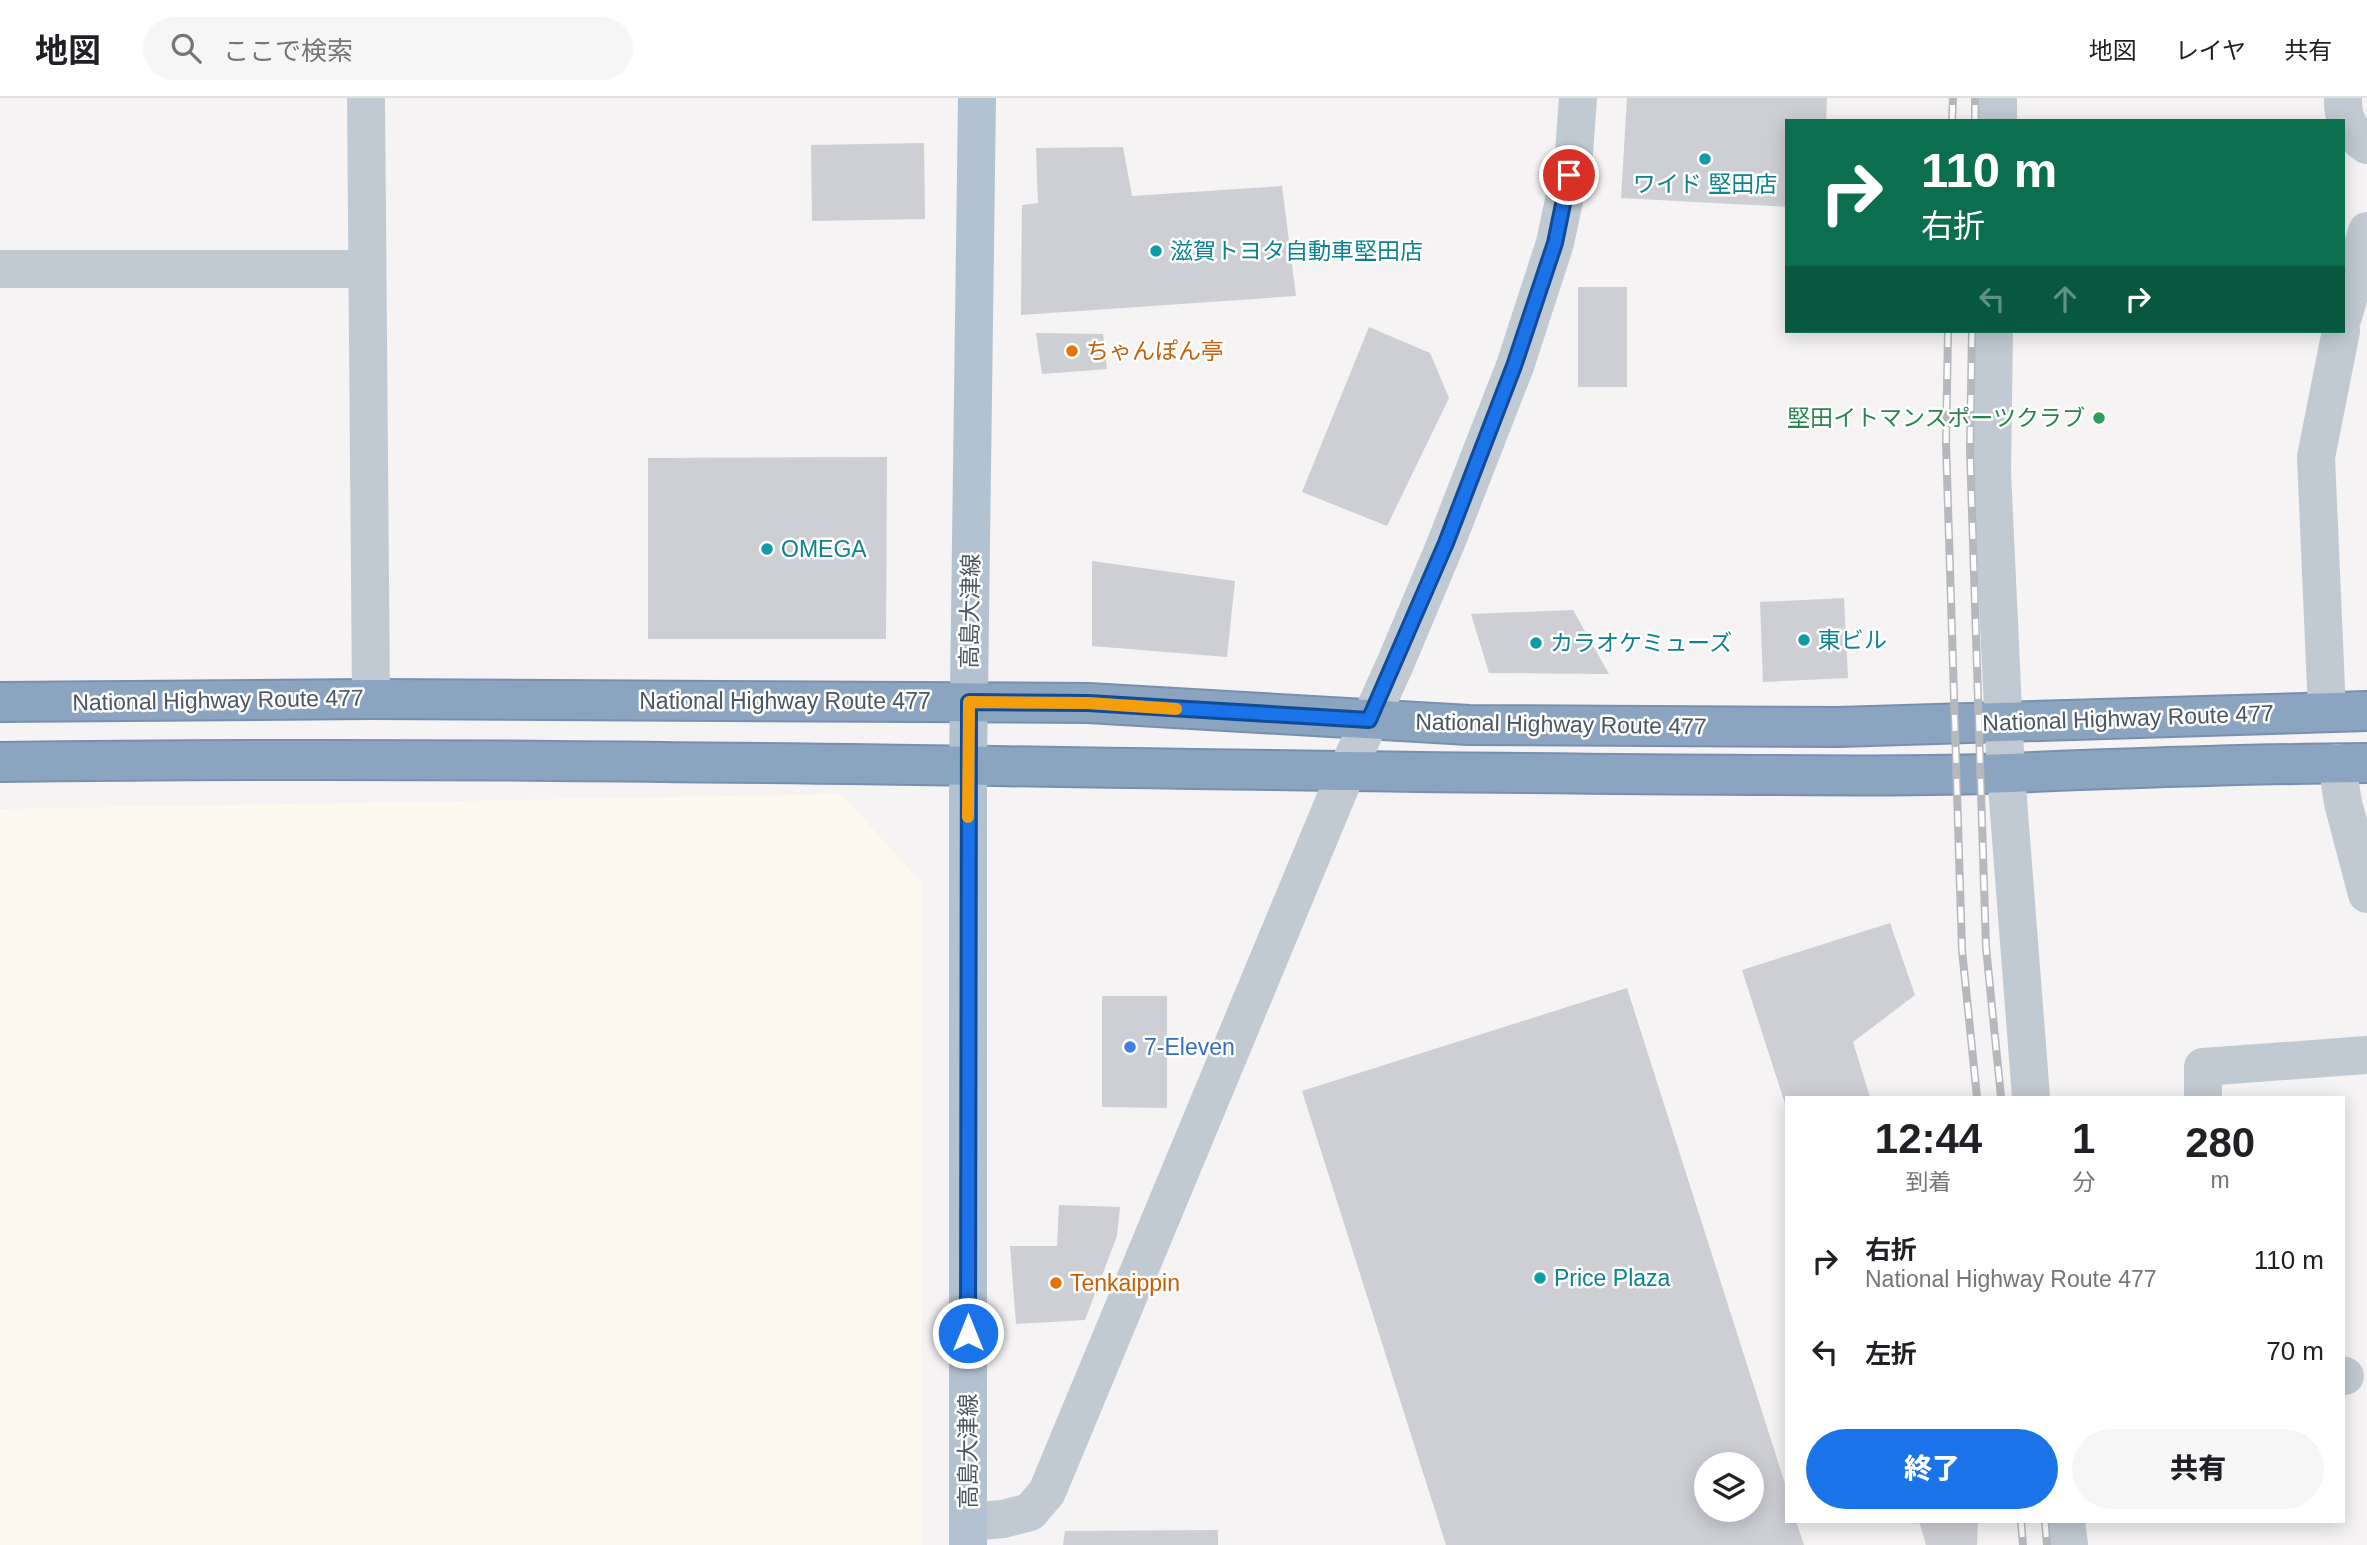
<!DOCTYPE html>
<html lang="ja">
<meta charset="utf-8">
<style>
:root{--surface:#fff;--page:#f6f6f6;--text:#202124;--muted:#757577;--line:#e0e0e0;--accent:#1a73e8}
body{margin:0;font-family:Helvetica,"Noto Sans JP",sans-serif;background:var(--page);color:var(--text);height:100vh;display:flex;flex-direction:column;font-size:26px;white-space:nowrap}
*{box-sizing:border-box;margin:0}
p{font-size:23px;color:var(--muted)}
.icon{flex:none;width:38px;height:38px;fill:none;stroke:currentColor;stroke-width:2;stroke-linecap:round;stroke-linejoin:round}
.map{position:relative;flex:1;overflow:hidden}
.sheet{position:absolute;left:1785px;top:998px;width:560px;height:427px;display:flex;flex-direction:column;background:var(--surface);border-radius:0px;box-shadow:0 4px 18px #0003}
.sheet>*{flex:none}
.top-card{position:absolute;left:1785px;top:21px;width:560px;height:214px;border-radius:0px;box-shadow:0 4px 18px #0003;background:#0b6e4f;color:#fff;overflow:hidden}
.tools{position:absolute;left:1694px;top:1354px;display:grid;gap:14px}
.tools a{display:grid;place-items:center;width:70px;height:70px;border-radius:50%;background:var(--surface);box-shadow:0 4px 18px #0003;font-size:35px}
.pin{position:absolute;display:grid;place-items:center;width:60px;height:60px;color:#fff;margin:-30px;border:4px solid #fff;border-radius:50%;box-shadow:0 2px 7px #0007}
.me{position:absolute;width:77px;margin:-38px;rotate:0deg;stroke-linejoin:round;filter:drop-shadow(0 0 5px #0008)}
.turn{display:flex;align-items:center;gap:24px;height:147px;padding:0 21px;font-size:32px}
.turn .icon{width:91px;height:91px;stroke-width:2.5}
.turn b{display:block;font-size:49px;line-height:60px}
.lanes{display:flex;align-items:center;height:66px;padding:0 21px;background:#0003;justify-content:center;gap:35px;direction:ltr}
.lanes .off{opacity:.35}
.eta{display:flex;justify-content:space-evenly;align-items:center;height:119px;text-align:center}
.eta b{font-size:42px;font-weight:800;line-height:49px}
.primary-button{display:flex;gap:14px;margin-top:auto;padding:14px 21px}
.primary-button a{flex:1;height:80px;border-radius:42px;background:var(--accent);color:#fff;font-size:28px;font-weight:800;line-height:80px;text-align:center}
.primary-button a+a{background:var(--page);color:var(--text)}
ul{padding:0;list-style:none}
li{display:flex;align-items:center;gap:21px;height:91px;padding:0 21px}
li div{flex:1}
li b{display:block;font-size:26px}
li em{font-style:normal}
header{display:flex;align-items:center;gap:42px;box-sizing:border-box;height:98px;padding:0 35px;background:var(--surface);border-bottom:2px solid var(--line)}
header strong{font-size:33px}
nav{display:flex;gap:38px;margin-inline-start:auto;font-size:24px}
.search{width:490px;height:63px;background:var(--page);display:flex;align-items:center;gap:18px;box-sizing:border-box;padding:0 24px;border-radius:38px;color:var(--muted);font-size:26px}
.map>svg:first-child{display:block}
.commercial{fill:#fdf9ef}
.building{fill:#cdcfd5;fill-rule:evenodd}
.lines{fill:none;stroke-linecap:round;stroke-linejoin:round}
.highway-casing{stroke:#7690ad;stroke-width:42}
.minor{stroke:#c1cad2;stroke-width:38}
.major{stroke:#b3c2d1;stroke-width:38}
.highway{stroke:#8ba5c1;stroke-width:38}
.rail-casing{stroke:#b5b8bd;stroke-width:8}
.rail{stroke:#fff;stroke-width:5;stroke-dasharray:16;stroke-linecap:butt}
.route-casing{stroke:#114b97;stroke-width:18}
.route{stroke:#1a73e8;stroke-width:12}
.slow{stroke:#f59e0b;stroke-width:12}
.culture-dot{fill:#0f9aa8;stroke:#fff;stroke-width:2.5}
.food-dot{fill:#e8710a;stroke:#fff;stroke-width:2.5}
.leisure-dot{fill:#2e9e5b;stroke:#fff;stroke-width:2.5}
.shop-dot{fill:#3f7fe0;stroke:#fff;stroke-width:2.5}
.labels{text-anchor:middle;stroke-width:5;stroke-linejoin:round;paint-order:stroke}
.culture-label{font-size:23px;fill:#0d838f;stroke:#fff;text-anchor:start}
.food-label{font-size:23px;fill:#c56008;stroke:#fff;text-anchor:start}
.leisure-label{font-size:23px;fill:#27864d;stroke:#fff;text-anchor:end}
.street-label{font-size:23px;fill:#4a5661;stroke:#fff}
.shop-label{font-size:23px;fill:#366cbe;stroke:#fff;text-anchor:start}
</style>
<header>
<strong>地図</strong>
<div class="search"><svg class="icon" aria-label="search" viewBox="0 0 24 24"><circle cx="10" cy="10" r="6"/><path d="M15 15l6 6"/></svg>ここで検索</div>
<nav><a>地図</a><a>レイヤ</a><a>共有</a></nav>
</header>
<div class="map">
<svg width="2367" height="1447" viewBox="0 0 2367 1447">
<rect width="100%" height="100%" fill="#f5f3f3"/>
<!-- commercial -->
<path class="commercial" d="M 841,696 L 921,784 L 922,1447 L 0,1447 L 0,711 Z"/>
<!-- building -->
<g class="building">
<path d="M 1627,0 L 1827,0 L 1826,23 L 1787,23 L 1787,109 L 1621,100 Z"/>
<path d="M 924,45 L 925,121 L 812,123 L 811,47 Z"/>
<path d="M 1123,49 L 1132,98 L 1282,88 L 1296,198 L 1021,217 L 1022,107 L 1038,105 L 1036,50 Z"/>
<rect x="1578" y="189" width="49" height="100"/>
<path d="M 1369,229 L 1430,255 L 1449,300 L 1387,428 L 1302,394 Z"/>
<path d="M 1036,235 L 1103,236 L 1107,271 L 1042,276 Z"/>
<path d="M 887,359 L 886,541 L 648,541 L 648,360 Z"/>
<path d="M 1092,463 L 1235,483 L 1227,559 L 1092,548 Z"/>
<path d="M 1844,500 L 1848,580 L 1763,584 L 1760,504 Z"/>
<path d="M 1573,512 L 1609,576 L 1489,575 L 1471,516 Z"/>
<path d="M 1890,825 L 1915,897 L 1853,944 L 1870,999 L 1787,999 L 1786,1009 L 1742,872 Z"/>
<path d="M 1627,890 L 1787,1392 L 1787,1423 L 1796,1423 L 1804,1447 L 1446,1447 L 1302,993 ZM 1706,1367 L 1752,1367 L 1752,1412 L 1706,1412 Z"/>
<path d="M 1102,898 L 1167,898 L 1167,1010 L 1102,1009 Z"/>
<path d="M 1059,1107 L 1120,1109 L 1117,1138 L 1085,1222 L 1016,1226 L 1010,1148 L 1057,1148 Z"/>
<path d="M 1919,1423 L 1978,1423 L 1977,1447 L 1926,1447 Z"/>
<path d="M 1218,1432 L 1218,1447 L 1063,1447 L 1065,1433 Z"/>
</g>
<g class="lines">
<defs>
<g id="highway">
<path d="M 0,604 L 371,601 L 1088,605 L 1469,627 L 1838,629 L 2367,613"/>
<path d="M 0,664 C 583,656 1166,674 1749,677 C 1836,677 1923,679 2010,675 C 2129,670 2248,666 2367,665"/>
</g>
</defs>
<!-- highway casing -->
<use href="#highway" class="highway-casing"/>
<!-- minor -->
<g class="minor">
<path d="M 366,0 L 371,601"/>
<path d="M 2343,0 C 2342,20 2350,36 2367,47"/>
<path d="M 1998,23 L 1998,0"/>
<path d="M 0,171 L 367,171"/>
<path d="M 2343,219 L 2367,133"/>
<path d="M 1994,233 L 1992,374 L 2006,676 L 2031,999"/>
<path d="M 2327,613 L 2316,359 L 2341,233"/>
<path d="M 2337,665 L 2343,705 L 2367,796"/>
<path d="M 2203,999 L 2203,969 L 2367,957"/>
<path d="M 2343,1278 L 2345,1278"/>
<path d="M 2066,1423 L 2069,1447"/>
<path d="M 968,1424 L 1003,1421 L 1030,1414 L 1047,1394 L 1346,675 L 1396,564 L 1446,445 L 1515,268 L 1555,145 L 1574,55 L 1578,0"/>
</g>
<!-- major -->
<path class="major" d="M 968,1447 L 968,668 L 977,0"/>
<!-- highway -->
<use href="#highway" class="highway"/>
<defs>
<g id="rail">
<path d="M 1952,23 L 1953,0"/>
<path d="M 1975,23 L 1975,0"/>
<path d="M 1948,233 L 1946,345 L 1962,852 L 1977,999"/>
<path d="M 1972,233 L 1970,351 L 1986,849 L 2001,999"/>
<path d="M 2021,1423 L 2023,1447"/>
<path d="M 2045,1423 L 2047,1447"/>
</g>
</defs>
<!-- rail casing -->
<use href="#rail" class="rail-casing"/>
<!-- rail -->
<use href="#rail" class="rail"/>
</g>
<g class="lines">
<defs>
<path id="route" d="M 968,1235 L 969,604 L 1088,605 L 1369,622 L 1446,445 L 1514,268 L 1555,145 L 1569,77"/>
</defs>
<!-- route casing -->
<use href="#route" class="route-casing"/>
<!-- route -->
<use href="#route" class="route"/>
<!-- slow -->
<path class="slow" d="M 968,719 L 969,604 L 1088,605 L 1176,611"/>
</g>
<!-- markers -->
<g class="culture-dot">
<circle cx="1705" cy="61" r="7"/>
<circle cx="1156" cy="153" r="7"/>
<circle cx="767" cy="451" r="7"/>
<circle cx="1804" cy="542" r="7"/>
<circle cx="1536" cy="545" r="7"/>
<circle cx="1540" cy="1180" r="7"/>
</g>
<g class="food-dot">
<circle cx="1072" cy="253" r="7"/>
<circle cx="1056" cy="1185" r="7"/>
</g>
<circle class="leisure-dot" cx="2099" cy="320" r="7"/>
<circle class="shop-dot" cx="1130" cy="949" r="7"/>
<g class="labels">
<!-- culture labels -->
<g class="culture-label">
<text x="1705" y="94" text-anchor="middle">ワイド 堅田店</text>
<text x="1170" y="161">滋賀トヨタ自動車堅田店</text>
<text x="781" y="459">OMEGA</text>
<text x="1818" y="550">東ビル</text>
<text x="1550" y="553">カラオケミューズ</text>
<text x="1554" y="1188">Price Plaza</text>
</g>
<!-- food labels -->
<g class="food-label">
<text x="1086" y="261">ちゃんぽん亭</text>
<text x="1070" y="1193">Tenkaippin</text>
</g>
<!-- leisure labels -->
<g class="leisure-label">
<text x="2085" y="328">堅田イトマンスポーツクラブ</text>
</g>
<!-- street labels -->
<g class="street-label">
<text transform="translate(970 513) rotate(-89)" y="8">高島大津線</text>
<text transform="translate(218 602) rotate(-1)" y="8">National Highway Route 477</text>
<text x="785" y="611">National Highway Route 477</text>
<text transform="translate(2128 620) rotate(-2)" y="8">National Highway Route 477</text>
<text transform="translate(1561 626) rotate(1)" y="8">National Highway Route 477</text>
<text transform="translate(968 1353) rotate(-90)" y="8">高島大津線</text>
</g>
<!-- shop labels -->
<g class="shop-label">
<text x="1144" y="957">7-Eleven</text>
</g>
</g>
</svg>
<div class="tools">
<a><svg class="icon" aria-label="layers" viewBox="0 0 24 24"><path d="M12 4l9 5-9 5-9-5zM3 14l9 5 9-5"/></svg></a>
</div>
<div class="pin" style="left:1569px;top:77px;background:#d93025"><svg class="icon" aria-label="arrive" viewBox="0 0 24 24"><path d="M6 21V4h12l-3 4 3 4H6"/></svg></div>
<svg class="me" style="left:968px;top:1235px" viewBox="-20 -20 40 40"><circle r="17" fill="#1a73e8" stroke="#fff" stroke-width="3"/><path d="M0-11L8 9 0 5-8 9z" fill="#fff"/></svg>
<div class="top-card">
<div class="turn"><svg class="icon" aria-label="right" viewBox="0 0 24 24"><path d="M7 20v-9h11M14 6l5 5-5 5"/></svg><div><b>110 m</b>右折</div></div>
<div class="lanes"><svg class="icon off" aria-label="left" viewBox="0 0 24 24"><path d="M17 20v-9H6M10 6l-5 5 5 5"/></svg><svg class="icon off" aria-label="ahead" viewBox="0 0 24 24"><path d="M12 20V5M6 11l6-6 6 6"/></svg><svg class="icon" aria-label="right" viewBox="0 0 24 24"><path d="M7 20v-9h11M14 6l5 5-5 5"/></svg></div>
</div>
<section class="sheet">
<div class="eta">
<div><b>12:44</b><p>到着</p></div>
<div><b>1</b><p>分</p></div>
<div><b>280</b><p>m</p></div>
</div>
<ul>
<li><svg class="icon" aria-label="right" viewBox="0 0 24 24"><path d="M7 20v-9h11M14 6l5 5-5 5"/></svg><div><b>右折</b><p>National Highway Route 477</p></div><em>110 m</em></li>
<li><svg class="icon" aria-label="left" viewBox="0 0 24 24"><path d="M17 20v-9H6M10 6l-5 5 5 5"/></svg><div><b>左折</b></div><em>70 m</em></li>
</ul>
<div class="primary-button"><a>終了</a><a>共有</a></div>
</section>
</div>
